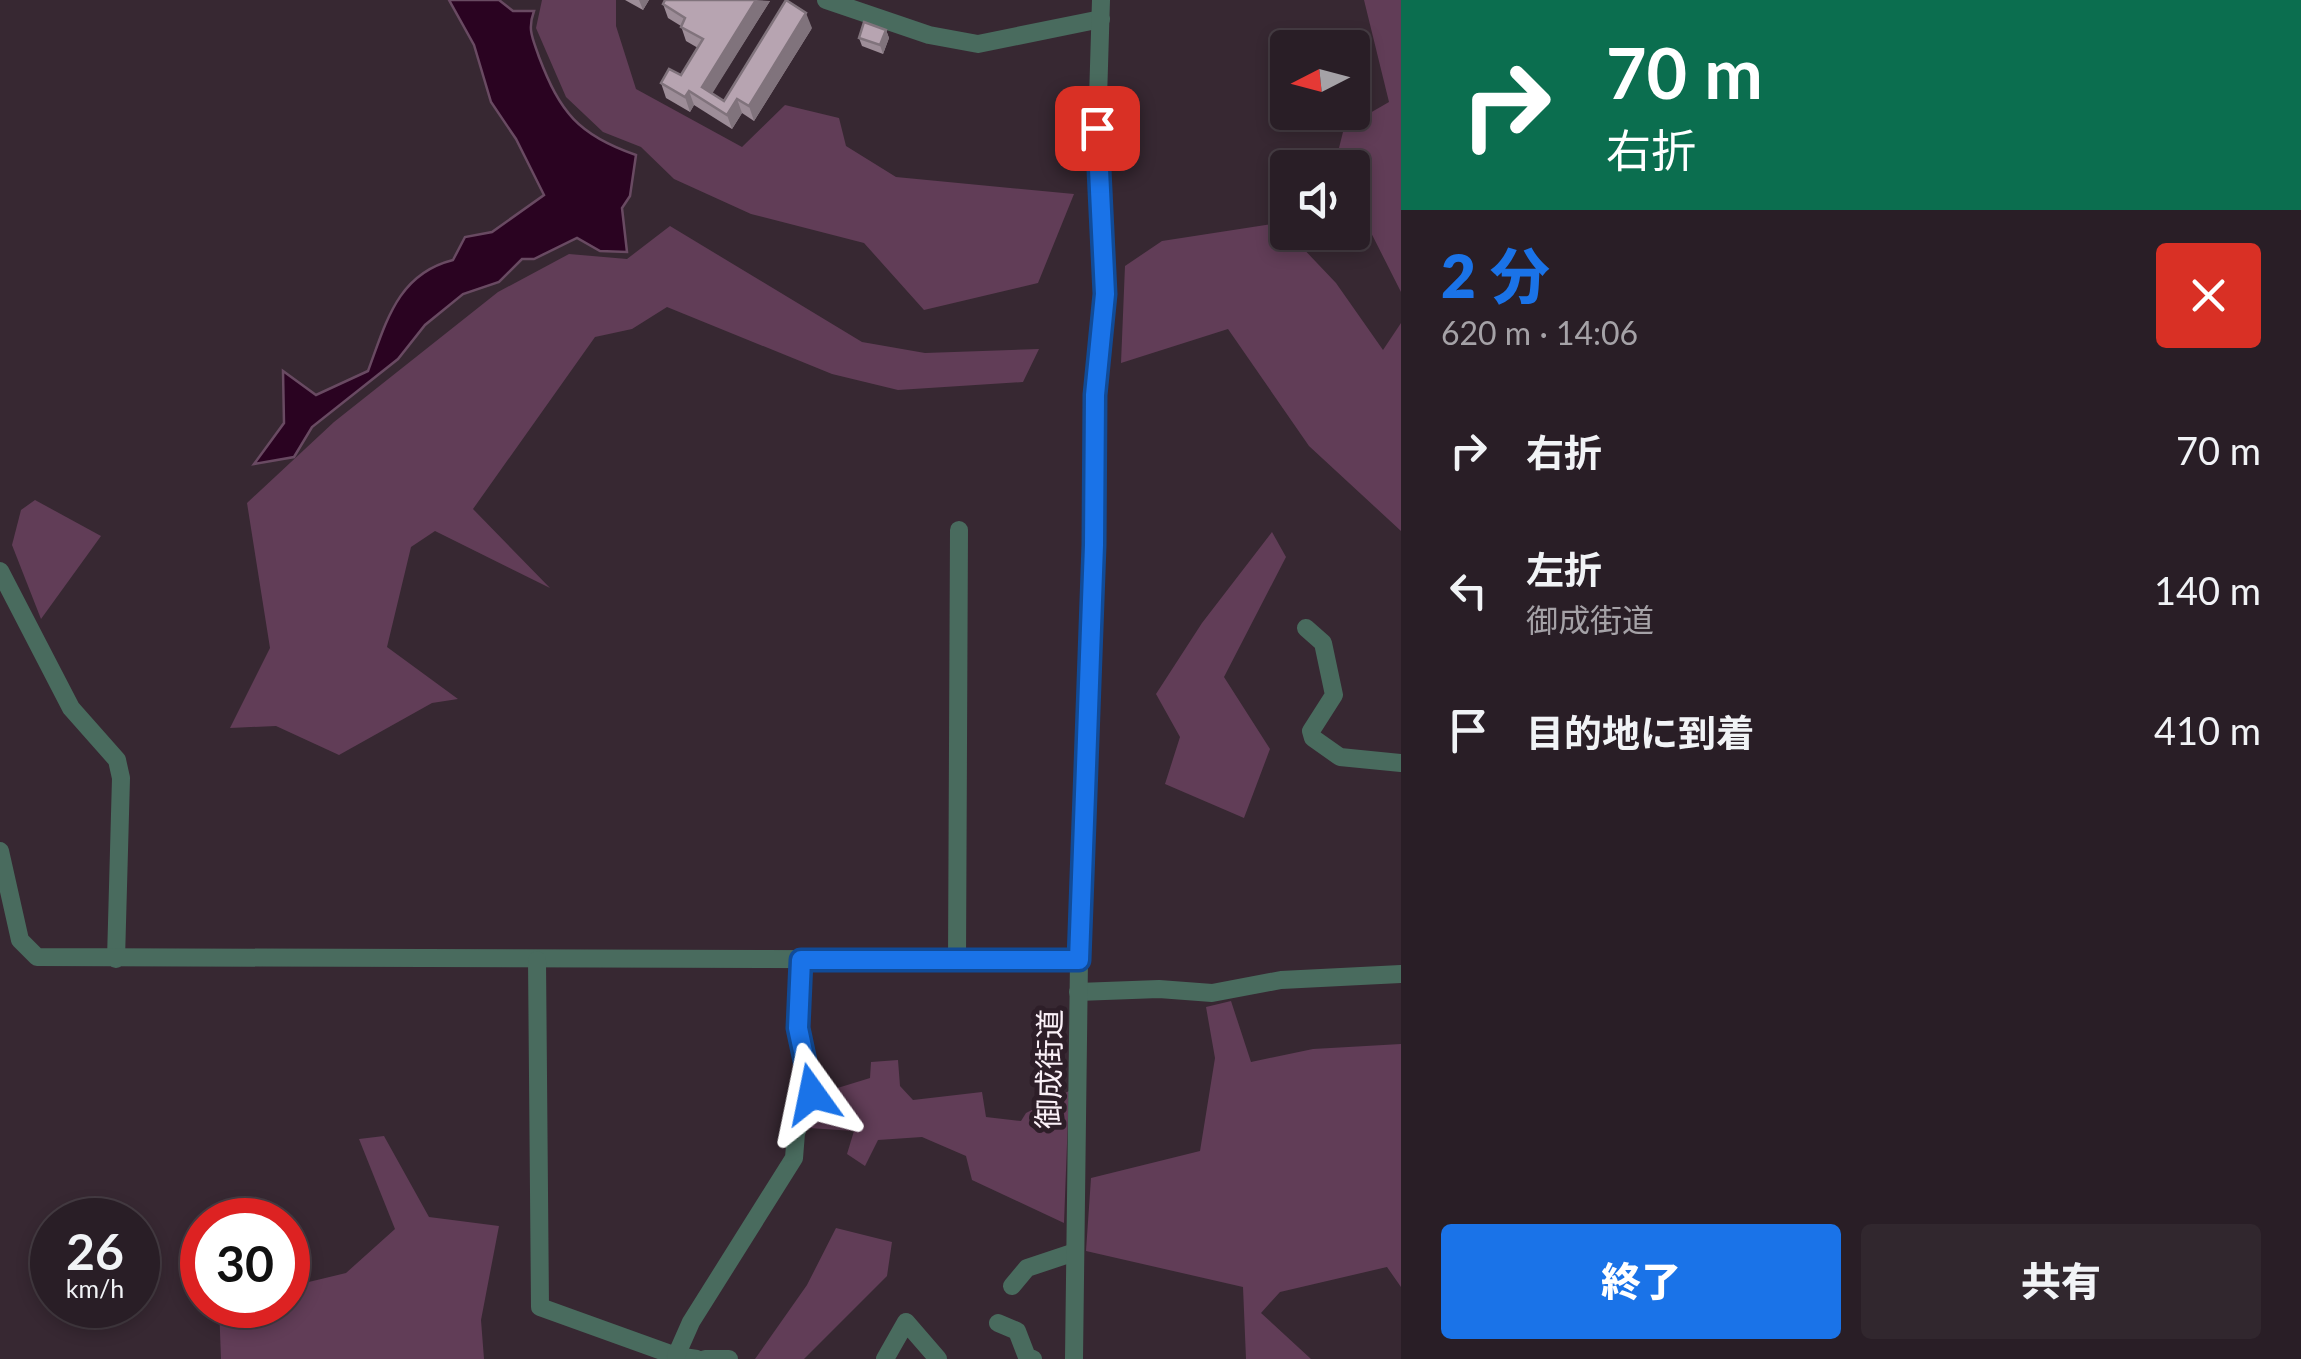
<!DOCTYPE html>
<html lang="ja">
<meta charset="utf-8">
<style>
:root{--surface:#291e26;--page:#31272e;--text:#f1f3f6;--muted:#a5a2a7;--line:#453c43;--accent:#1a73e8}
body{margin:0;font-family:Lato,"Noto Sans JP",sans-serif;background:var(--page);color:var(--text);height:100vh;display:flex;flex-direction:column;font-size:38px;white-space:nowrap}
*{box-sizing:border-box;margin:0}
p{font-size:32px;color:var(--muted)}
.icon{flex:none;width:55px;height:55px;fill:none;stroke:currentColor;stroke-width:2;stroke-linecap:round;stroke-linejoin:round}
.map{position:relative;flex:1;overflow:hidden}
.details{display:flex;flex-direction:column;background:var(--surface);width:900px}
.details>*{flex:none}
.banner{background:#0b6e4f;color:#fff;overflow:hidden}
.needle{width:65px;rotate:264deg}
.buttons{position:absolute;left:1270px;top:30px;display:grid;gap:20px}
.buttons a{display:grid;place-items:center;width:100px;height:100px;border-radius:10px;background:var(--surface);box-shadow:0 5px 15px #0003,0 0 0 2px var(--line);font-size:50px}
.speed{position:absolute;left:30px;top:1198px;display:flex;gap:20px;font-size:50px;font-weight:700;text-align:center}
.speed>*{display:grid;place-content:center;width:130px;height:130px;border-radius:50%;background:var(--surface);box-shadow:0 5px 15px #0003,0 0 0 2px var(--line);line-height:1}
.speed small{font-size:25px;font-weight:400}
.speed .limit{border:15px solid #d22;background:#fff;color:#111}
.pin{position:absolute;display:grid;place-items:center;width:85px;height:85px;color:#fff;margin:-42px;border-radius:20px;box-shadow:0 5px 15px #0006}
.me{position:absolute;width:110px;margin:-55px;rotate:348deg;stroke-linejoin:round;filter:drop-shadow(0 0 8px #0008)}
.turn{display:flex;align-items:center;gap:35px;height:210px;padding:0 40px;font-size:45px}
.turn .icon{width:130px;height:130px;stroke-width:2.5}
.turn b{display:block;font-size:70px;line-height:85px}
.round{display:grid;place-items:center;flex:none;width:105px;height:105px;border-radius:10px;background:var(--page)}
.head{display:flex;align-items:center;justify-content:space-between;height:170px;padding:0 40px}
h1{font-size:60px;font-weight:800;line-height:75px;color:var(--accent)}
.primary-button{display:flex;gap:20px;margin-top:auto;padding:20px 40px}
.primary-button a{flex:1;height:115px;border-radius:10px;background:var(--accent);color:#fff;font-size:40px;font-weight:800;line-height:115px;text-align:center}
.primary-button a+a{background:var(--page);color:var(--text)}
ul{padding:0;list-style:none}
li{display:flex;align-items:center;gap:30px;height:140px;padding:0 40px}
li div{flex:1}
li b{display:block;font-size:38px}
li em{font-style:normal}
main{display:flex;flex:1;min-height:0}
.map>svg:first-child{display:block}
.green{fill:#613d57}
.water{fill:#2a0321;stroke:#694a62;stroke-width:2.5}
.lines{fill:none;stroke-linecap:round;stroke-linejoin:round}
.minor{stroke:#496b5e;stroke-width:18}
.wall{fill:#9d8d98}
.shaded-wall{fill:#80737c}
.building{fill:#b7a4b1;stroke:#80737c;stroke-width:2.5}
.route-casing{stroke:#114b97;stroke-width:25}
.route{stroke:#1a73e8;stroke-width:18}
.labels{text-anchor:middle;stroke-width:10;stroke-linejoin:round;paint-order:stroke}
.street-label{font-size:30px;fill:#fbf1f8;stroke:#2d1e28}
</style>
<main>
<div class="map">
<svg width="1401" height="1359" viewBox="0 0 1401 1359">
<rect width="100%" height="100%" fill="#372832"/>
<!-- green -->
<g class="green">
<path d="M 542,0 L 616,0 L 616,26 L 636,89 L 742,147 L 785,105 L 839,118 L 846,146 L 896,177 L 1074,194 L 1038,283 L 924,310 L 864,243 L 751,214 L 674,179 L 641,147 L 603,132 L 566,97 L 536,28 Z"/>
<path d="M 1364,0 L 1401,0 L 1401,292 L 1353,197 L 1352,168 L 1335,164 L 1344,128 L 1389,102 Z"/>
<path d="M 1279,223 L 1336,283 L 1383,350 L 1401,323 L 1401,531 L 1309,446 L 1228,329 L 1121,363 L 1125,266 L 1162,241 Z"/>
<path d="M 670,226 L 862,342 L 925,353 L 1039,349 L 1023,382 L 898,390 L 832,374 L 667,307 L 632,329 L 595,337 L 473,509 L 550,588 L 435,531 L 411,547 L 387,647 L 458,699 L 432,703 L 339,755 L 276,726 L 230,728 L 270,648 L 247,503 L 334,422 L 498,292 L 569,254 L 627,259 Z"/>
<path d="M 35,500 L 101,536 L 41,619 L 12,545 L 21,510 Z"/>
<path d="M 1272,532 L 1286,557 L 1224,677 L 1270,749 L 1244,818 L 1165,784 L 1180,737 L 1156,694 L 1202,623 Z"/>
<path d="M 1231,1001 L 1251,1062 L 1313,1049 L 1401,1044 L 1401,1287 L 1387,1267 L 1280,1292 L 1261,1313 L 1311,1359 L 1246,1359 L 1243,1287 L 1086,1251 L 1091,1178 L 1200,1151 L 1215,1058 L 1206,1007 Z"/>
<path d="M 898,1060 L 900,1086 L 913,1100 L 982,1092 L 986,1117 L 1021,1121 L 1026,1113 L 1069,1091 L 1064,1223 L 972,1180 L 966,1156 L 922,1137 L 878,1140 L 865,1166 L 847,1154 L 854,1131 L 809,1128 L 818,1094 L 870,1078 L 871,1062 Z"/>
<path d="M 384,1136 L 429,1217 L 499,1226 L 481,1320 L 484,1359 L 221,1359 L 219,1305 L 288,1305 L 288,1287 L 346,1273 L 395,1229 L 359,1139 Z"/>
<path d="M 836,1228 L 892,1242 L 887,1276 L 804,1359 L 755,1359 L 807,1285 Z"/>
</g>
<!-- water -->
<path class="water" d="M 449,0 L 499,0 L 513,11 L 534,11 C 527,30 533,39 539,57 C 560,112 578,135 636,155 L 630,196 L 622,208 L 627,252 L 600,251 L 577,238 L 534,259 L 522,259 L 499,282 L 463,294 L 425,325 L 398,359 L 312,427 L 294,457 L 254,464 L 284,423 L 283,371 L 316,395 L 368,371 C 386,323 397,274 453,260 L 465,237 L 492,232 L 544,195 L 516,139 L 491,102 L 474,45 Z"/>
<g class="lines">
<!-- minor -->
<g class="minor">
<path d="M 826,0 L 929,35 L 978,44 L 1101,19"/>
<path d="M 0,571 L 71,708 L 117,760 L 121,778 L 116,959"/>
<path d="M 1306,628 L 1323,643 L 1334,695 L 1311,731 L 1313,738 L 1340,757 L 1401,763"/>
<path d="M 0,851 L 20,940 L 37,957 L 1079,960"/>
<path d="M 537,960 L 540,1307 L 676,1356 L 697,1359"/>
<path d="M 957,962 L 959,530"/>
<path d="M 1078,992 L 1159,989 L 1212,993 L 1281,980 L 1401,974"/>
<path d="M 1012,1286 L 1027,1268 L 1075,1252"/>
<path d="M 998,1323 L 1017,1331 L 1027,1357 L 1033,1359"/>
<path d="M 676,1356 L 691,1322 L 794,1158 L 796,1133 L 812,1093 L 798,1027 L 801,960"/>
<path d="M 705,1359 L 729,1359"/>
<path d="M 885,1359 L 906,1322 L 938,1359"/>
<path d="M 1074,1359 L 1079,960 L 1095,545 L 1095,395 L 1105,294 L 1096,165 L 1101,0"/>
</g>
</g>
<!-- wall -->
<g class="wall">
<path d="M 625,0 L 649,0 L 643,10 Z"/>
<path d="M 770,1 L 712,93 L 724,101 L 812,28 L 754,121 L 742,113 L 732,129 L 694,105 L 690,112 L 666,98 L 661,83 L 681,75 L 698,48 L 686,41 L 681,26 L 668,18 L 663,4 Z"/>
<path d="M 886,30 L 889,38 L 883,54 L 862,46 L 859,38 Z"/>
</g>
<!-- shaded-wall -->
<g class="shaded-wall">
<path d="M 639,0 L 649,0 L 643,10 Z"/>
<path d="M 756,0 L 770,1 L 707,102 L 702,87 Z"/>
<path d="M 806,13 L 812,28 L 754,121 L 749,106 Z"/>
<path d="M 886,30 L 889,38 L 883,54 L 880,45 Z"/>
<path d="M 689,91 L 694,105 L 690,112 L 685,97 Z"/>
<path d="M 737,99 L 742,113 L 732,129 L 727,115 Z"/>
</g>
<!-- building -->
<g class="building">
<path d="M 665,0 L 756,0 L 702,87 L 724,101 L 786,0 L 806,13 L 749,106 L 737,99 L 727,115 L 689,91 L 685,97 L 661,83 L 669,69 L 681,75 L 703,39 L 681,27 L 685,18 L 663,4 Z"/>
<path d="M 864,22 L 886,30 L 880,45 L 859,38 Z"/>
</g>
<g class="lines">
<defs>
<path id="route" d="M 812,1094 L 798,1028 L 801,960 L 1079,960 L 1094,545 L 1095,395 L 1105,294 L 1097,128"/>
</defs>
<!-- route casing -->
<use href="#route" class="route-casing"/>
<!-- route -->
<use href="#route" class="route"/>
</g>
<g class="labels">
<!-- street labels -->
<g class="street-label">
<text transform="translate(1050 1069) rotate(-89)" y="10">御成街道</text>
</g>
</g>
</svg>
<div class="buttons">
<a><svg class="needle" viewBox="-14 -14 28 28"><path d="M0-13l5 13h-10z" fill="#e53935"/><path d="M0 13l5-13h-10z" fill="#a5a2a7"/></svg></a>
<a><svg class="icon" aria-label="sound" viewBox="0 0 24 24"><path d="M4 9h4l5-4v14l-5-4H4zM17 9q2 3 0 6"/></svg></a>
</div>
<div class="speed"><div>26<small>km/h</small></div><div class="limit">30</div></div>
<div class="pin" style="left:1097px;top:128px;background:#d93025"><svg class="icon" aria-label="arrive" viewBox="0 0 24 24"><path d="M6 21V4h12l-3 4 3 4H6"/></svg></div>
<svg class="me" style="left:812px;top:1094px" viewBox="-20 -20 40 40"><path d="M0-17L14 15 0 8-14 15z" fill="#1a73e8" stroke="#fff" stroke-width="4"/></svg>
</div>
<section class="details">
<div class="banner">
<div class="turn"><svg class="icon" aria-label="right" viewBox="0 0 24 24"><path d="M7 20v-9h11M14 6l5 5-5 5"/></svg><div><b>70 m</b>右折</div></div>
</div>
<div class="head"><div><h1>2 分</h1><p>620 m · 14:06</p></div><a class="round" style="background:#d93025;color:#fff"><svg class="icon" aria-label="close" viewBox="0 0 24 24"><path d="M6 6l12 12M18 6L6 18"/></svg></a></div>
<ul>
<li><svg class="icon" aria-label="right" viewBox="0 0 24 24"><path d="M7 20v-9h11M14 6l5 5-5 5"/></svg><div><b>右折</b></div><em>70 m</em></li>
<li><svg class="icon" aria-label="left" viewBox="0 0 24 24"><path d="M17 20v-9H6M10 6l-5 5 5 5"/></svg><div><b>左折</b><p>御成街道</p></div><em>140 m</em></li>
<li><svg class="icon" aria-label="arrive" viewBox="0 0 24 24"><path d="M6 21V4h12l-3 4 3 4H6"/></svg><div><b>目的地に到着</b></div><em>410 m</em></li>
</ul>
<div class="primary-button"><a>終了</a><a>共有</a></div>
</section>
</main>
